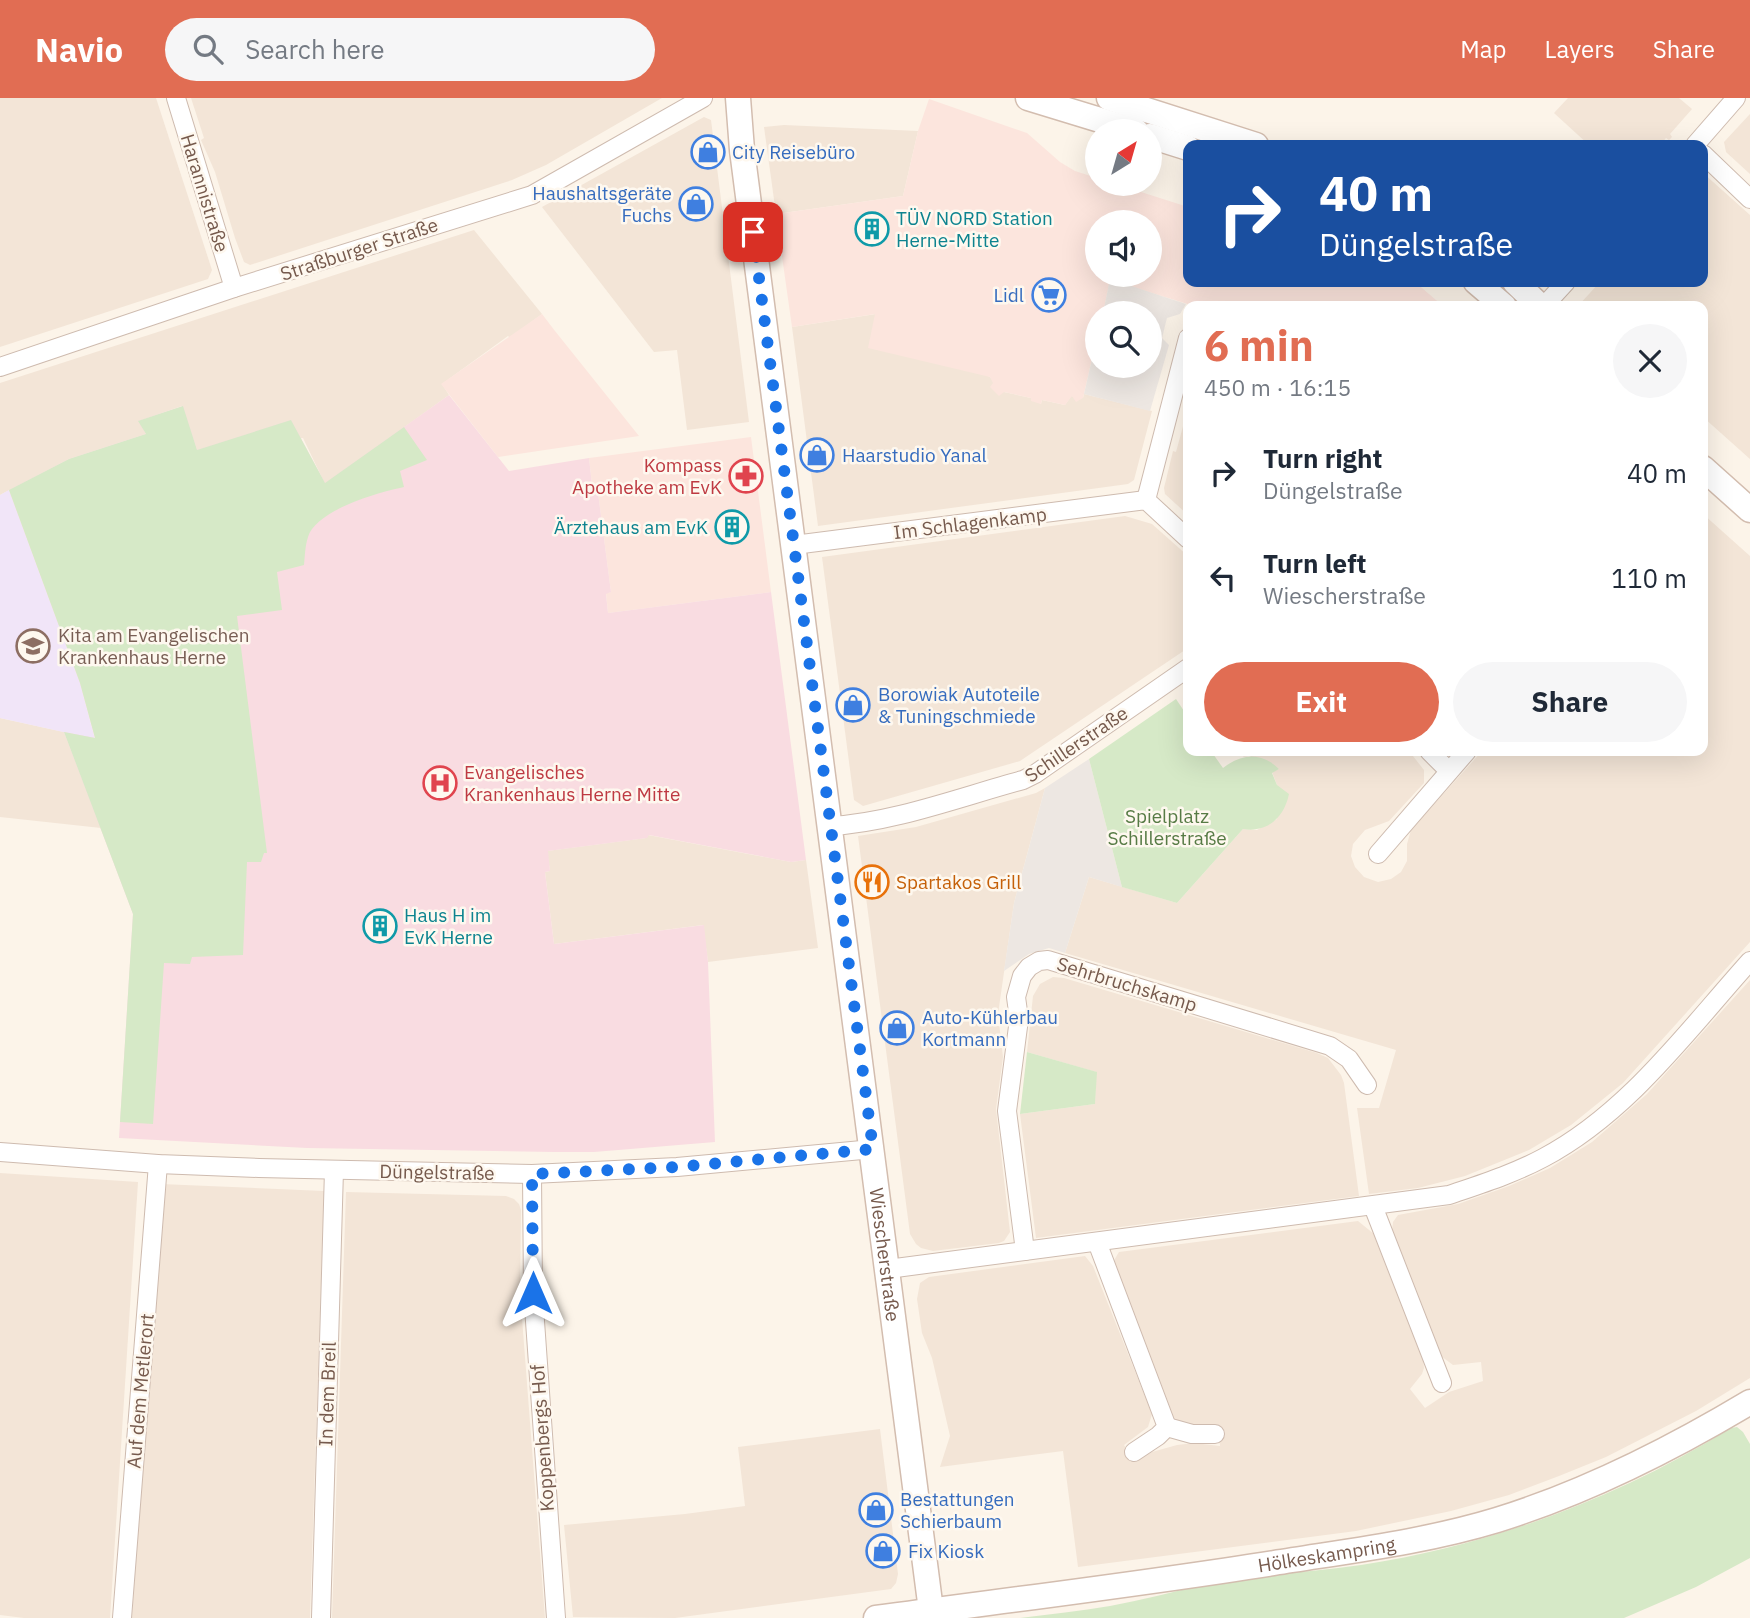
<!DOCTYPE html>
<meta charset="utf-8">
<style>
:root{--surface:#fff;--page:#f6f6f7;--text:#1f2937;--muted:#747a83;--accent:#e16d53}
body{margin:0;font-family:"IBM Plex Sans",sans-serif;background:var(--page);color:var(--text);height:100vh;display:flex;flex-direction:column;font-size:26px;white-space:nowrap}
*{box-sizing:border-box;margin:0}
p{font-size:23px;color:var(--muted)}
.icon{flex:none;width:38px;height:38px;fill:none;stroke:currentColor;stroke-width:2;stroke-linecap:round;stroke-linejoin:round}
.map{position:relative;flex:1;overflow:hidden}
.details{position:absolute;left:1183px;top:203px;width:525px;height:455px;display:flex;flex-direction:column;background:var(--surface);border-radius:14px;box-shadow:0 7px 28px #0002}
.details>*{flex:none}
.top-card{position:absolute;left:1183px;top:42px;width:525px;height:147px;border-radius:14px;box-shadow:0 7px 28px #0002;background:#1a4fa0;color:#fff;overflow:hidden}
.needle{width:46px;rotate:37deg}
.tools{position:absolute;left:1085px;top:21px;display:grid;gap:14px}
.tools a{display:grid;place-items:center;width:77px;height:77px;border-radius:50%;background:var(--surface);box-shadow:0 7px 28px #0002;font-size:35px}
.pin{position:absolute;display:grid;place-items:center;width:60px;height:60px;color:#fff;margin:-30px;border-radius:14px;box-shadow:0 4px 10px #0006}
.me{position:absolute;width:77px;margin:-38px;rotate:0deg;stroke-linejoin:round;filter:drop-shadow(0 0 5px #0008)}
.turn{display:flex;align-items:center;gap:24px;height:147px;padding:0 21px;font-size:32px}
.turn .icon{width:91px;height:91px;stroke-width:2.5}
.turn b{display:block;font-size:49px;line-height:60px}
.round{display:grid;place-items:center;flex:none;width:74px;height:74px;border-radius:37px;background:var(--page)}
.headline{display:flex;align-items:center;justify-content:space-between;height:119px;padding:0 21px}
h1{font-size:42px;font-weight:700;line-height:52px;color:var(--accent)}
.cta{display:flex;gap:14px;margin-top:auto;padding:14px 21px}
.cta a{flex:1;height:80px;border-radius:42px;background:var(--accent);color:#fff;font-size:28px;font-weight:700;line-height:80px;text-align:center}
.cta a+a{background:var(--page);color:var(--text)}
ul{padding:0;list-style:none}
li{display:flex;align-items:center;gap:21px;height:105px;padding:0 21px}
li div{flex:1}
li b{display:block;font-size:26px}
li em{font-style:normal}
header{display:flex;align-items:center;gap:42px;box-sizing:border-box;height:98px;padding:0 35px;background:var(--accent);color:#fff}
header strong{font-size:33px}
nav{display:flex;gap:38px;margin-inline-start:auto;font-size:24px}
.search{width:490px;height:63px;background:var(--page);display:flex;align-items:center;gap:18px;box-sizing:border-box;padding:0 24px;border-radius:38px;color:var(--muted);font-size:26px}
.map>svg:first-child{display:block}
.residential{fill:#f3e5d7}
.commercial{fill:#fce5dd;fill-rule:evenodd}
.industrial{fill:#ede7e2}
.education{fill:#f1e5f8}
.medical{fill:#f9dce1}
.green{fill:#d6e9c7}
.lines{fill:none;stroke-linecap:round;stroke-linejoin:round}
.street-casing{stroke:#cebbaf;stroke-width:20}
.secondary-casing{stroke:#d3bdaf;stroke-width:27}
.street{stroke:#fff;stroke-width:18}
.secondary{stroke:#fff;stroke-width:24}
.route{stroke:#1a73e8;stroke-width:12;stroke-dasharray:0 21.6}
.labels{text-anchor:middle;stroke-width:5;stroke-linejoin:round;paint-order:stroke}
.shop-label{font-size:19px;fill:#366cbe;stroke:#fef8ef;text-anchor:start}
.street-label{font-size:19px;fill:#765a4d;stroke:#fef8ef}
.culture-label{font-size:19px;fill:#0d838f;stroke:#fef8ef;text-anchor:start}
.health-label{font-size:19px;fill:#be3a42;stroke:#fef8ef;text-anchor:end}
.education-label{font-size:19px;fill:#785e54;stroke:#fef8ef;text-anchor:start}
.park-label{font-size:19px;fill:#577b45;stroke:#fef8ef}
.food-label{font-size:19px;fill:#c56008;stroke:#fef8ef;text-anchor:start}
</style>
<header>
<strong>Navio</strong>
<div class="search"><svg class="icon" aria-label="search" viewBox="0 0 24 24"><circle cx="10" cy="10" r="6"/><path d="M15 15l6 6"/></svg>Search here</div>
<nav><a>Map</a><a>Layers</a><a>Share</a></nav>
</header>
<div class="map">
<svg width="1750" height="1520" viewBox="0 0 1750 1520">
<rect width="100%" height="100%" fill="#fcf4e9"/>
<!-- residential -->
<g class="residential">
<path d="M 0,0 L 156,0 L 212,172 L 208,181 L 0,249 Z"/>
<path d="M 191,0 L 662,0 L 546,67 L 512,82 L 250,167 L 244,164 L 235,140 L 215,74 L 201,42 L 204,40 Z"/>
<path d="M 1568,0 L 1679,0 L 1692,11 L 1670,36 L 1672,39 L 1669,42 L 1666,40 L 1660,47 L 1589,47 L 1554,15 Z"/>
<path d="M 1750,16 L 1750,76 L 1726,54 L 1724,44 Z"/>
<path d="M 704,19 L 711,22 L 749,324 L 687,332 L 677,252 L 654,254 L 542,109 Z"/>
<path d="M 784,27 L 918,33 L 903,98 L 776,116 L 764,29 Z"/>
<path d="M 1703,75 L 1750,117 L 1750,361 L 1703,319 L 1703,208 L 1578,208 L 1600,184 L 1703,184 Z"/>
<path d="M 474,132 L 542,216 L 510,240 L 508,238 L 442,286 L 449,297 L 325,386 L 303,340 L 197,352 L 182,308 L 139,323 L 146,336 L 69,361 L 0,397 L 0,285 Z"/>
<path d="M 876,216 L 990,279 L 1004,294 L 1031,300 L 1041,306 L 1042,302 L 1065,307 L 1071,298 L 1083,300 L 1084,296 L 1152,313 L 1134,382 L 1128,386 L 818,428 L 792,229 Z"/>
<path d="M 1188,310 L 1188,417 L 1165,396 L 1164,390 L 1173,353 L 1176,354 Z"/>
<path d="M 1703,416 L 1750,458 L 1750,844 L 1623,985 L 1571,1027 L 1529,1052 L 1465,1078 L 1418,1090 L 1369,1096 L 1357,1010 L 1379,1010 L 1396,952 L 1065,855 L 1089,779 L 1177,805 L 1243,731 L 1257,732 L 1277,721 L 1277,687 L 1272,674 L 1279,671 L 1249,658 L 1243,659 L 1248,653 L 1409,653 L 1424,672 L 1424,685 L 1389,723 L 1365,732 L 1353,746 L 1351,758 L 1355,769 L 1364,779 L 1378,784 L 1391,781 L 1401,774 L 1407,763 L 1407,746 L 1411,732 L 1482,653 L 1703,653 Z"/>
<path d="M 1125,418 L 1152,426 L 1188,458 L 1188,550 L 1020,663 L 863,708 L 854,702 L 822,459 Z"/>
<path d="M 0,620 L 64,634 L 101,730 L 0,719 Z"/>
<path d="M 1045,690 L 1014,805 L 998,916 L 1003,959 L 996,1011 L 1010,1134 L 1004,1143 L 999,1145 L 933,1153 L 921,1150 L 916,1146 L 910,1136 L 858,738 L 916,729 L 1036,695 Z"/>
<path d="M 648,737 L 791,764 L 806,762 L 818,850 L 708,864 L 703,827 L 554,846 L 545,774 L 550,773 L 547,753 L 646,740 Z"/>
<path d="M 1053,879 L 1064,880 L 1317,955 L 1328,960 L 1341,977 L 1344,985 L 1359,1098 L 1036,1140 L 1020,1016 L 1095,1006 L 1096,974 L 1027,954 L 1033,898 L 1040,886 Z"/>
<path d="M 1750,882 L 1750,1280 L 1696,1313 L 1606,1359 L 1559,1378 L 1509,1397 L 1451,1413 L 1356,1433 L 1078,1469 L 1063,1353 L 940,1369 L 950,1338 L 932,1260 L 922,1235 L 917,1201 L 920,1185 L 929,1179 L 1085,1158 L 1093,1168 L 1152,1316 L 1148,1329 L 1124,1347 L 1135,1363 L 1152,1354 L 1177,1347 L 1194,1345 L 1220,1348 L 1218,1328 L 1182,1326 L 1172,1318 L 1113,1164 L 1119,1154 L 1358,1123 L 1374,1136 L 1423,1261 L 1424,1270 L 1422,1276 L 1410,1291 L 1425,1310 L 1449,1294 L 1483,1283 L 1481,1264 L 1453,1267 L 1441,1258 L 1392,1133 L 1393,1124 L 1398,1117 L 1458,1106 L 1509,1088 L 1550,1070 L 1592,1044 L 1647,996 Z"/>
<path d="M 0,1075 L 138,1084 L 110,1520 L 24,1520 L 0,1517 Z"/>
<path d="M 161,1086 L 324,1093 L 310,1520 L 132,1520 Z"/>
<path d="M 346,1094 L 506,1098 L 514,1101 L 519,1106 L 521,1112 L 520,1194 L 545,1520 L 332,1520 Z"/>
<path d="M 880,1331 L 898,1476 L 896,1485 L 891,1491 L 675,1520 L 573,1519 L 564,1427 L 685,1416 L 745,1408 L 738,1349 Z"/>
</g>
<!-- commercial -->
<g class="commercial">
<path d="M 929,1 L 1027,35 L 1060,64 L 1075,73 L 1097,80 L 1097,86 L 1116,86 L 1188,109 L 1188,184 L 1415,184 L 1443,208 L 1384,208 L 1382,206 L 1379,208 L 1194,208 L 1110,182 L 1103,215 L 1097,215 L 1097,239 L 1083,300 L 1076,304 L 1072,298 L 1065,307 L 1042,302 L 1041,306 L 1031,303 L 1031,300 L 1004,294 L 999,298 L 990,289 L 993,285 L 990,279 L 868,250 L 875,216 L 792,229 L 776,116 L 903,98 L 918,33 ZM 1097,124 L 1150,124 L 1150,177 L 1097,177 Z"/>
<path d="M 542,216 L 555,233 L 639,338 L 498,359 L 441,286 Z"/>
<path d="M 751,339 L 771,494 L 608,515 L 606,495 L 611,494 L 597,387 L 592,387 L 589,360 Z"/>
</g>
<!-- industrial -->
<g class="industrial">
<path d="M 1110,181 L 1186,206 L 1180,216 L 1167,220 L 1162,240 L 1169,247 L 1150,313 L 1084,296 L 1097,239 L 1097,268 L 1150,268 L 1150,215 L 1103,215 Z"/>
<path d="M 1089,661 L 1122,789 L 1089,779 L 1065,855 L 1049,850 L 1029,856 L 1004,873 L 1014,805 L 1045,690 Z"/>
</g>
<!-- education -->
<path class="education" d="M 9,392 L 80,585 L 95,641 L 0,620 L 0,397 Z"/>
<!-- medical -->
<path class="medical" d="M 449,297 L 509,373 L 589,360 L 592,387 L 597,387 L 611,494 L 606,496 L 608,515 L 771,494 L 806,762 L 791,764 L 649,737 L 647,740 L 548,753 L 550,773 L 545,774 L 554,846 L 704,827 L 708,864 L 715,1044 L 594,1054 L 554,1054 L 307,1050 L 119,1040 L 133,816 L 64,634 L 95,640 L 80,585 L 9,392 L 69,361 L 146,336 L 138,323 L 183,308 L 197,352 L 291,322 L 325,385 Z"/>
<!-- green -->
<g class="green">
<path d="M 183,308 L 197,352 L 291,322 L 325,385 L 404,329 L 427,362 L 400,373 L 404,389 C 379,394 316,412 308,439 C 305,448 305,458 304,467 L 277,474 L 282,512 L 237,518 L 267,755 L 264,755 L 261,764 L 247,764 L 243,857 L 192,859 L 190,866 L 164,865 L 153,1026 L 120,1024 L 133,816 L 64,634 L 95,640 L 80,585 L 9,392 L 69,361 L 146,336 L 138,323 Z"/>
<path d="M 1176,601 L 1188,619 L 1188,653 L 1211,653 L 1223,670 C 1242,655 1262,654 1279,671 L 1272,675 L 1277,687 L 1289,696 C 1284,720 1267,735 1243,731 L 1177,805 L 1122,789 L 1089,661 Z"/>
<path d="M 1027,954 L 1097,974 L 1095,1006 L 1020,1016 Z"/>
<path d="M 1737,1329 L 1743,1334 L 1750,1346 L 1750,1460 L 1696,1489 L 1624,1520 L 1020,1520 C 1050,1516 1080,1513 1110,1508 C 1143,1502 1175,1493 1208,1486 C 1258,1477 1310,1474 1361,1467 C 1492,1447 1618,1400 1731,1330 Z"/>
</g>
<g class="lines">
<defs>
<g id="street">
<path d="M 176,0 L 234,190"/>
<path d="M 1695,47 L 1736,0"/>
<path d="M 1703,56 L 1750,101"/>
<path d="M 1544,208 L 1566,184"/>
<path d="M 0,269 L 234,190 L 532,97 L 703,0"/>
<path d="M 1146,402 L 1188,240"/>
<path d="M 794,447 L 1146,402 L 1188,441"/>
<path d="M 1429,653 L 1449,673"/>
<path d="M 831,728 C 895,724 960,699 1023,682 L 1035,676 L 1188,570"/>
<path d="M 1378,756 L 1467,653"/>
<path d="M 0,1054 L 158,1066 L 259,1070 L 532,1076 L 677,1069 L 873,1051"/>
<path d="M 532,1076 L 533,1195 L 556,1520"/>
<path d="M 1373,1108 L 1442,1285"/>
<path d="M 1097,1144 L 1167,1329 L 1158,1338 L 1134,1354"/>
<path d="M 1025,1153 L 1007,1013 L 1019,921 L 1016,899 L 1022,878 L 1029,869 L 1039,863 L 1048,862 L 1330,948 L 1349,961 L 1367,987"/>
<path d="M 888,1171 L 1449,1097 C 1481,1086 1513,1076 1543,1060 C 1628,1015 1687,933 1750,863"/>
<path d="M 1167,1329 L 1192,1336 L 1215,1336"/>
<path d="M 122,1520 L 158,1066"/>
<path d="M 321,1520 L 334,1072"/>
</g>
<g id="secondary">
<path id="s1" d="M 738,0 L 742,52 L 932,1520"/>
<path d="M 1028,0 L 1136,33"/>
<path d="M 1109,0 L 1256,47"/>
<path d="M 1150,38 L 1188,50"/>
<path d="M 1476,184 L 1504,208"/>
<path d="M 1515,184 L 1540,208"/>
<path d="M 1703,370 L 1750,412"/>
<path id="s2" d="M 876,1520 C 1009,1502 1142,1486 1274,1465 C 1348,1453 1425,1444 1497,1422 C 1587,1394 1670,1352 1750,1304"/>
</g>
</defs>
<!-- street casing -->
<use href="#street" class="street-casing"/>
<!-- secondary casing -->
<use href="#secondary" class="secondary-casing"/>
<!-- street -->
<use href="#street" class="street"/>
<!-- secondary -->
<use href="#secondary" class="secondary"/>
</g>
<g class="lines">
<!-- route -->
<path class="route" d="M 533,1195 L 532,1076 L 677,1069 L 873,1051 L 753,134"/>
</g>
<!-- icons -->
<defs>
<symbol id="shop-ring" viewBox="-11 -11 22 22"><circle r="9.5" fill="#fef8ef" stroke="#3f7fe0" stroke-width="1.5"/><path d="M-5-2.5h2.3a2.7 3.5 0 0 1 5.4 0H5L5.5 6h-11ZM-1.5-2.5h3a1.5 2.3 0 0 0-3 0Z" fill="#3f7fe0"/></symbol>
<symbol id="building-ring" viewBox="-11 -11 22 22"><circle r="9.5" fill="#fef8ef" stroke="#0f9aa8" stroke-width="1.5"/><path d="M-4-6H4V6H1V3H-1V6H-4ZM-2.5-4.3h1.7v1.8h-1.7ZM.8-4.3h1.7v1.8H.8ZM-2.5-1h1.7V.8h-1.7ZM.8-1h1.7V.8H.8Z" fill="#0f9aa8"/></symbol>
<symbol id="supermarket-ring" viewBox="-11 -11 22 22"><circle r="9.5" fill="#fef8ef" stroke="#3f7fe0" stroke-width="1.5"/><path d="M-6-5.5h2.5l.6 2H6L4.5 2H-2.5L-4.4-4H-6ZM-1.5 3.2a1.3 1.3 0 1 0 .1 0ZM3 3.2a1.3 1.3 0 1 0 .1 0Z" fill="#3f7fe0"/></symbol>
<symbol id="pharmacy-ring" viewBox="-11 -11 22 22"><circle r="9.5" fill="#fef8ef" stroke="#e0444e" stroke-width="1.5"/><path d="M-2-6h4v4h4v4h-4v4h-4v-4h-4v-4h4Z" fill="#e0444e"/></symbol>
<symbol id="school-ring" viewBox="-11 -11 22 22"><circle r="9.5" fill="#fef8ef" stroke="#8d6e63" stroke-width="1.5"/><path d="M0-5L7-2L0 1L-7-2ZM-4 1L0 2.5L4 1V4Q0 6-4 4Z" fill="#8d6e63"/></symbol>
<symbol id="hospital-ring" viewBox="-11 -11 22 22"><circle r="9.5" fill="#fef8ef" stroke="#e0444e" stroke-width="1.5"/><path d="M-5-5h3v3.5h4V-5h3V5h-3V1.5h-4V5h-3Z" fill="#e0444e"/></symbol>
<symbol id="restaurant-ring" viewBox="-11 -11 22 22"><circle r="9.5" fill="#fef8ef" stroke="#e8710a" stroke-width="1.5"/><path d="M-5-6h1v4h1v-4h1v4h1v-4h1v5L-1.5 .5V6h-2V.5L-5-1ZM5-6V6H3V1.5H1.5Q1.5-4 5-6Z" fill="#e8710a"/></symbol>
</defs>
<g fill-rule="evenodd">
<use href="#shop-ring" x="689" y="35" width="38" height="38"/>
<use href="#shop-ring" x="677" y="87" width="38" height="38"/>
<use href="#building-ring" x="853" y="112" width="38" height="38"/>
<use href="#supermarket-ring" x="1030" y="178" width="38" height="38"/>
<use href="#shop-ring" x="798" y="338" width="38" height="38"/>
<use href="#pharmacy-ring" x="727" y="359" width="38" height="38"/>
<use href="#building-ring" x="713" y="410" width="38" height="38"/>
<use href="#school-ring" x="14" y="529" width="38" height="38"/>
<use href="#shop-ring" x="834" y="588" width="38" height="38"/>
<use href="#hospital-ring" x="421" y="666" width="38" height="38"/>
<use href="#restaurant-ring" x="853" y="765" width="38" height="38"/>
<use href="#building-ring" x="361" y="809" width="38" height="38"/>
<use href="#shop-ring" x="878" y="911" width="38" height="38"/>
<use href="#shop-ring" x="857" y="1393" width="38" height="38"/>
<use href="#shop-ring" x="864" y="1434" width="38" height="38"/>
</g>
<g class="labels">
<!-- shop labels -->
<g class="shop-label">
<text x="732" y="61">City Reisebüro</text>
<text x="672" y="102" text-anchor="end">Haushaltsgeräte<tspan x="672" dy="22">Fuchs</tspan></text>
<text x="1024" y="204" text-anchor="end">Lidl</text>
<text x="842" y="364">Haarstudio Yanal</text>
<text x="878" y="603">Borowiak Autoteile<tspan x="878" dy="22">&amp; Tuningschmiede</tspan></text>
<text x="922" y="926">Auto-Kühlerbau<tspan x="922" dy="22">Kortmann</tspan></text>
<text x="900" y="1408">Bestattungen<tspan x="900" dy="22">Schierbaum</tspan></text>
<text x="908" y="1460">Fix Kiosk</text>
</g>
<!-- street labels -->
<g class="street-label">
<text transform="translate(205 95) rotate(73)" y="7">Harannistraße</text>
<text transform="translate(359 151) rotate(-18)" y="7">Straßburger Straße</text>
<text transform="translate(970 425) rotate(-7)" y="7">Im Schlagenkamp</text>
<text transform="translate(1076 646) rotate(-34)" y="7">Schillerstraße</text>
<text transform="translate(1127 886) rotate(17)" y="7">Sehrbruchskamp</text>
<text transform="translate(437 1074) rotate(1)" y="7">Düngelstraße</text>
<text dy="7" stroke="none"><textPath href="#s1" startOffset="1166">Wiescherstraße</textPath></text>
<text transform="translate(140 1293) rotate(-85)" y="7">Auf dem Metlerort</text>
<text transform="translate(327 1296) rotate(-88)" y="7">In dem Breil</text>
<text transform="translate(542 1340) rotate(-94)" y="7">Koppenbergs Hof</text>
<text dy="7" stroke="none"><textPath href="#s2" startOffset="455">Hölkeskampring</textPath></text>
</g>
<!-- culture labels -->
<g class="culture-label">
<text x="896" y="127">TÜV NORD Station<tspan x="896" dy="22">Herne-Mitte</tspan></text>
<text x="708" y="436" text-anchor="end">Ärztehaus am EvK</text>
<text x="404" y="824">Haus H im<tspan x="404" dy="22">EvK Herne</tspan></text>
</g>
<!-- health labels -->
<g class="health-label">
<text x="722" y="374">Kompass<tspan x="722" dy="22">Apotheke am EvK</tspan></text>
<text x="464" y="681" text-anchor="start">Evangelisches<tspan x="464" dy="22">Krankenhaus Herne Mitte</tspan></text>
</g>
<!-- education labels -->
<g class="education-label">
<text x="58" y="544">Kita am Evangelischen<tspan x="58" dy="22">Krankenhaus Herne</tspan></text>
</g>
<!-- park labels -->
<g class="park-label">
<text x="1167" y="725">Spielplatz<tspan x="1167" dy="22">Schillerstraße</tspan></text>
</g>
<!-- food labels -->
<g class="food-label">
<text x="896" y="791">Spartakos Grill</text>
</g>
</g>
</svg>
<div class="tools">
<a><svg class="needle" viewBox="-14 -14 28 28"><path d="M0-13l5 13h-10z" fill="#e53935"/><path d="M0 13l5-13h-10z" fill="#747a83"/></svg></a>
<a><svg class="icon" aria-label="sound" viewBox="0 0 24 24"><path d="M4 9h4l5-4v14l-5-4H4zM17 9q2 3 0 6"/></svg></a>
<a><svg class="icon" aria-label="search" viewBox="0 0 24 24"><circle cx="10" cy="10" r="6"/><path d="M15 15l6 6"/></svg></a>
</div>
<div class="pin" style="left:753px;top:134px;background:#d93025"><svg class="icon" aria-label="arrive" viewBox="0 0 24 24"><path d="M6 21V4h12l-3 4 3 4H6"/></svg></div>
<svg class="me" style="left:533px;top:1195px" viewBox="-20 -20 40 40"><path d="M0-17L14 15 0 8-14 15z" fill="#1a73e8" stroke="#fff" stroke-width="4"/></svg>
<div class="top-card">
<div class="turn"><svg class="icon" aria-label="right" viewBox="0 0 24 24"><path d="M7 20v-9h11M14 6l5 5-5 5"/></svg><div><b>40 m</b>Düngelstraße</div></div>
</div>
<section class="details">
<div class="headline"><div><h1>6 min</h1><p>450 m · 16:15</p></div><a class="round"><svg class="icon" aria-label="close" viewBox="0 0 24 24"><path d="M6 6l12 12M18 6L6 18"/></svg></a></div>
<ul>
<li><svg class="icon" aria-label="right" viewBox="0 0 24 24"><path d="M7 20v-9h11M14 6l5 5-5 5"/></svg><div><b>Turn right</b><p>Düngelstraße</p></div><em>40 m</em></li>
<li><svg class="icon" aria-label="left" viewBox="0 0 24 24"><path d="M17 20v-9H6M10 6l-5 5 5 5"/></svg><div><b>Turn left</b><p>Wiescherstraße</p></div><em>110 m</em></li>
</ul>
<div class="cta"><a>Exit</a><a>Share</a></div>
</section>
</div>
